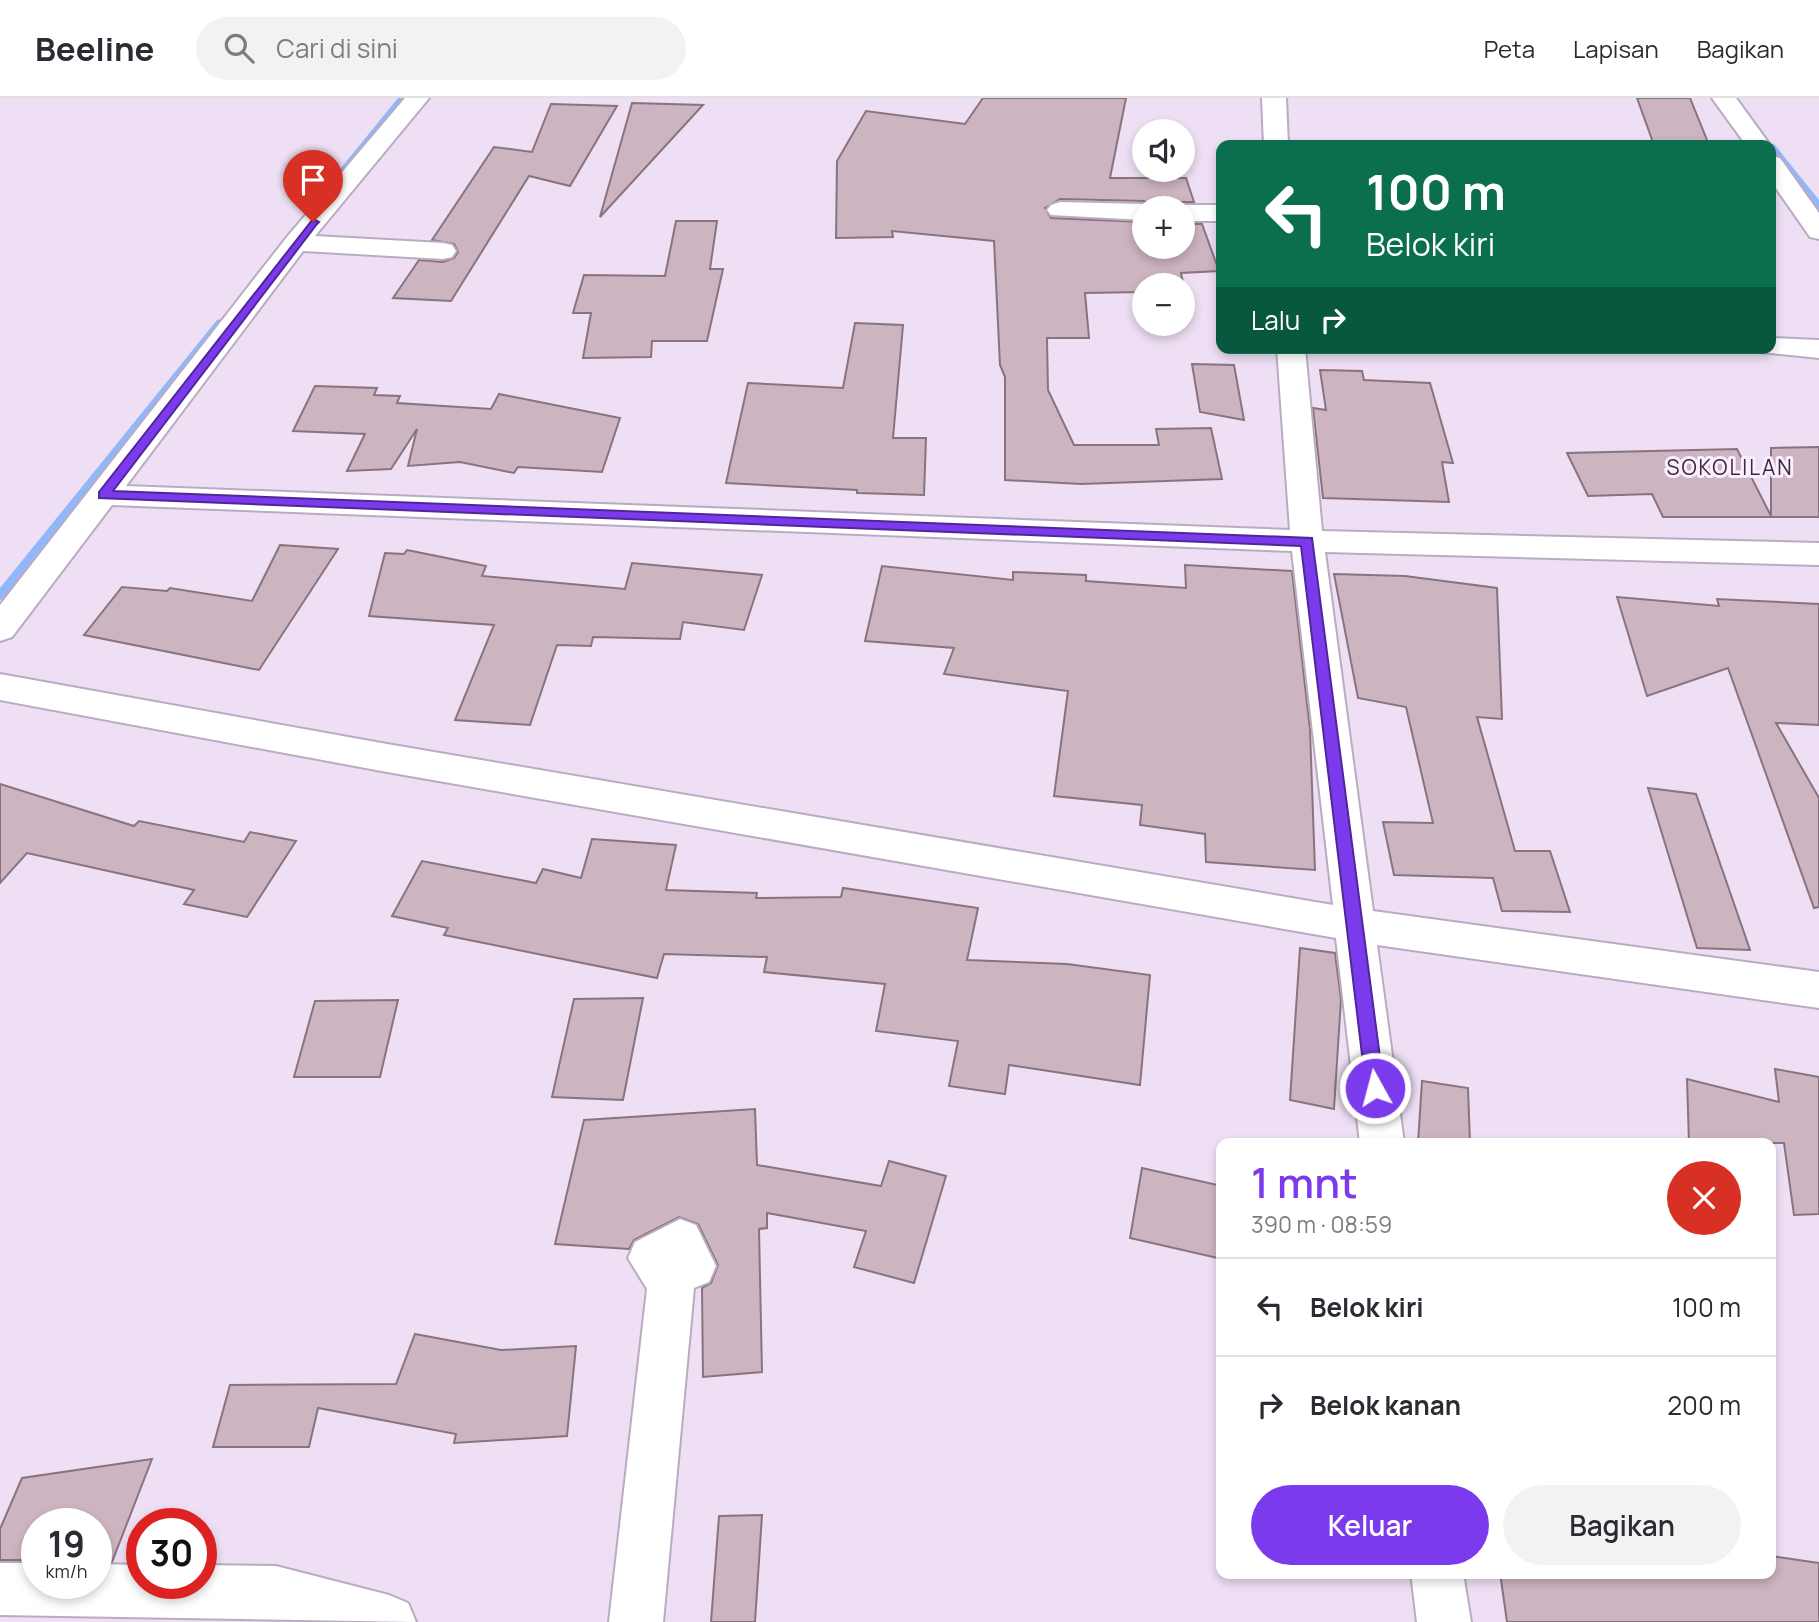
<!DOCTYPE html>
<html lang="id">
<meta charset="utf-8">
<style>
:root{--surface:#fff;--page:#f2f2f3;--text:#2b2b33;--muted:#7c7c81;--line:#e1e1e2;--accent:#7c3aed}
body{margin:0;font-family:Manrope,sans-serif;background:var(--page);color:var(--text);height:100vh;display:flex;flex-direction:column;font-size:26px;white-space:nowrap}
*{box-sizing:border-box;margin:0}
p{font-size:23px;color:var(--muted)}
.icon{flex:none;width:38px;height:38px;fill:none;stroke:currentColor;stroke-width:2;stroke-linecap:round;stroke-linejoin:round}
.map{position:relative;flex:1;overflow:hidden}
.panel{position:absolute;left:1216px;top:1040px;width:560px;height:441px;display:flex;flex-direction:column;background:var(--surface);border-radius:14px;box-shadow:0 4px 10px #0003}
.panel>*{flex:none}
.banner{position:absolute;left:1216px;top:42px;width:560px;height:214px;border-radius:14px;box-shadow:0 4px 10px #0003;background:#0b6e4f;color:#fff;overflow:hidden}
.buttons{position:absolute;left:1132px;top:21px;display:grid;gap:14px}
.buttons a{display:grid;place-items:center;width:63px;height:63px;border-radius:50%;background:var(--surface);box-shadow:0 4px 10px #0003;font-size:35px}
.speed{position:absolute;left:21px;top:1410px;display:flex;gap:14px;font-size:35px;font-weight:700;text-align:center}
.speed>*{display:grid;place-content:center;width:91px;height:91px;border-radius:50%;background:var(--surface);box-shadow:0 4px 10px #0003;line-height:1}
.speed small{font-size:18px;font-weight:400}
.speed .limit{border:10px solid #d22;background:#fff;color:#111}
.pin{position:absolute;display:grid;place-items:center;width:60px;height:60px;color:#fff;margin:-72px -30px;border-radius:50% 50% 50% 0;rotate:-45deg;box-shadow:0 0 7px #0007}
.pin .icon{rotate:45deg}
.me{position:absolute;width:77px;margin:-38px;rotate:353deg;stroke-linejoin:round;filter:drop-shadow(0 0 5px #0008)}
.turn{display:flex;align-items:center;gap:24px;height:147px;padding:0 35px;font-size:32px}
.turn .icon{width:91px;height:91px;stroke-width:2.5}
.turn b{display:block;font-size:49px;line-height:60px}
.then{display:flex;align-items:center;height:66px;padding:0 35px;background:#0003;gap:14px;font-size:26px}
.round{display:grid;place-items:center;flex:none;width:74px;height:74px;border-radius:37px;background:var(--page)}
.summary{display:flex;align-items:center;justify-content:space-between;height:119px;padding:0 35px}
h1{font-size:42px;font-weight:600;line-height:52px;color:var(--accent)}
.cta{display:flex;gap:14px;margin-top:auto;padding:14px 35px}
.cta a{flex:1;height:80px;border-radius:42px;background:var(--accent);color:#fff;font-size:28px;font-weight:600;line-height:80px;text-align:center}
.cta a+a{background:var(--page);color:var(--text)}
ul{padding:0;list-style:none}
li{display:flex;align-items:center;gap:21px;height:98px;padding:0 35px;border-top:2px solid var(--line)}
li div{flex:1}
li b{display:block;font-size:26px}
li em{font-style:normal}
header{display:flex;align-items:center;gap:42px;box-sizing:border-box;height:98px;padding:0 35px;background:var(--surface);border-bottom:2px solid var(--line)}
header strong{font-size:33px}
nav{display:flex;gap:38px;margin-inline-start:auto;font-size:24px}
.search{width:490px;height:63px;background:var(--page);display:flex;align-items:center;gap:18px;box-sizing:border-box;padding:0 24px;border-radius:38px;color:var(--muted);font-size:26px}
.map>svg:first-child{display:block}
.lines{fill:none;stroke-linecap:round;stroke-linejoin:round}
.stream{fill:#91b7fa;fill-rule:evenodd}
.building{fill:#ccb4c1;stroke:#89737f;stroke-width:2}
.minor-casing{stroke:#baacc0;stroke-width:4}
.minor{fill:#fff;fill-rule:evenodd}
.route{fill:#7c3aed;stroke:#51269a;stroke-width:2}
.labels{text-anchor:middle;stroke-width:6;stroke-linejoin:round;paint-order:stroke}
.far-quarter-label{font-size:21px;letter-spacing:2px;fill:#372b3b;stroke:#faeeff}
</style>
<header>
<strong>Beeline</strong>
<div class="search"><svg class="icon" aria-label="search" viewBox="0 0 24 24"><circle cx="10" cy="10" r="6"/><path d="M15 15l6 6"/></svg>Cari di sini</div>
<nav><a>Peta</a><a>Lapisan</a><a>Bagikan</a></nav>
</header>
<div class="map">
<svg width="1819" height="1524" viewBox="0 0 1819 1524">
<rect width="100%" height="100%" fill="#eedff4"/>
<g class="lines">
<!-- stream -->
<g class="stream">
<path d="M 398,0 L 406,0 L 329,96 L 323,96 L 323,92 Z"/>
<path d="M 1768,46 L 1774,46 L 1819,102 L 1819,111 L 1816,110 L 1771,54 L 1771,47 Z"/>
<path d="M 221,221 L 226,224 L 225,226 L 4,501 L 0,502 L 0,490 L 217,222 Z"/>
</g>
</g>
<!-- building -->
<g class="building">
<path d="M 983,0 L 1126,0 L 1110,80 L 1186,80 L 1194,104 L 1182,104 L 1170,110 L 1157,110 L 1144,103 L 1060,101 L 1045,110 L 1051,120 L 1144,124 L 1144,149 L 1183,149 L 1183,126 L 1202,126 L 1219,173 L 1181,175 L 1185,194 L 1183,187 L 1144,187 L 1144,194 L 1085,195 L 1089,240 L 1047,240 L 1048,292 L 1074,347 L 1159,347 L 1156,331 L 1211,330 L 1222,381 L 1081,386 L 1005,382 L 1005,279 L 1000,267 L 994,143 L 892,133 L 893,139 L 836,140 L 837,63 L 866,13 L 965,26 Z"/>
<path d="M 1637,0 L 1690,0 L 1709,47 L 1654,47 Z"/>
<path d="M 632,5 L 703,7 L 600,119 Z"/>
<path d="M 551,6 L 617,8 L 570,88 L 529,78 L 451,203 L 393,200 L 419,162 L 443,164 L 454,160 L 458,154 L 454,146 L 432,142 L 494,49 L 532,54 Z"/>
<path d="M 676,123 L 717,123 L 710,171 L 723,171 L 707,243 L 652,243 L 651,259 L 583,260 L 591,215 L 573,215 L 584,177 L 665,178 Z"/>
<path d="M 855,225 L 903,227 L 893,340 L 926,340 L 924,397 L 857,395 L 857,392 L 726,385 L 748,285 L 843,290 Z"/>
<path d="M 1192,266 L 1234,267 L 1244,322 L 1200,314 Z"/>
<path d="M 1320,272 L 1362,273 L 1364,282 L 1430,285 L 1453,365 L 1442,364 L 1449,404 L 1323,400 L 1313,310 L 1326,312 Z"/>
<path d="M 315,288 L 377,290 L 374,297 L 400,298 L 397,305 L 491,311 L 499,296 L 620,320 L 602,374 L 518,369 L 514,375 L 460,364 L 408,368 L 417,331 L 391,371 L 347,373 L 365,336 L 293,333 Z"/>
<path d="M 1819,349 L 1819,419 L 1663,419 L 1652,396 L 1588,398 L 1567,355 L 1737,351 L 1771,418 L 1771,350 Z"/>
<path d="M 280,447 L 338,451 L 259,572 L 84,537 L 122,489 L 167,493 L 170,490 L 252,503 Z"/>
<path d="M 407,452 L 486,468 L 482,478 L 625,491 L 632,465 L 762,477 L 744,532 L 683,524 L 680,541 L 593,539 L 591,548 L 557,547 L 530,627 L 455,622 L 494,527 L 369,518 L 385,455 L 404,456 Z"/>
<path d="M 1185,467 L 1292,473 L 1310,632 L 1315,772 L 1206,764 L 1205,736 L 1140,727 L 1142,707 L 1054,698 L 1068,593 L 944,576 L 954,550 L 865,543 L 882,468 L 1013,482 L 1013,474 L 1086,477 L 1086,483 L 1186,490 Z"/>
<path d="M 1334,476 L 1405,478 L 1497,490 L 1502,621 L 1477,619 L 1515,753 L 1550,753 L 1570,814 L 1502,813 L 1493,780 L 1394,777 L 1383,724 L 1433,725 L 1406,609 L 1358,600 Z"/>
<path d="M 1617,499 L 1719,508 L 1717,501 L 1819,506 L 1819,627 L 1776,625 L 1819,700 L 1819,809 L 1814,810 L 1728,570 L 1647,598 Z"/>
<path d="M 0,686 L 134,728 L 139,723 L 244,744 L 250,734 L 296,743 L 247,819 L 184,806 L 194,792 L 27,755 L 0,785 Z"/>
<path d="M 1648,690 L 1696,696 L 1750,852 L 1697,850 Z"/>
<path d="M 592,741 L 676,747 L 666,792 L 757,795 L 756,800 L 841,799 L 843,790 L 978,810 L 967,862 L 1067,866 L 1150,877 L 1140,987 L 1009,967 L 1005,996 L 949,988 L 958,943 L 876,933 L 885,886 L 764,874 L 767,859 L 664,856 L 657,880 L 444,837 L 448,830 L 392,818 L 422,763 L 536,785 L 543,771 L 581,780 Z"/>
<path d="M 1300,850 L 1335,855 L 1341,901 L 1334,1011 L 1290,1002 Z"/>
<path d="M 643,900 L 623,1002 L 552,999 L 574,901 Z"/>
<path d="M 398,902 L 380,979 L 294,979 L 315,903 Z"/>
<path d="M 1775,971 L 1819,979 L 1819,1116 L 1794,1117 L 1784,1045 L 1689,1045 L 1687,981 L 1779,1004 Z"/>
<path d="M 1422,983 L 1468,990 L 1470,1045 L 1418,1045 Z"/>
<path d="M 755,1011 L 757,1067 L 881,1088 L 889,1063 L 946,1078 L 914,1185 L 854,1169 L 866,1133 L 767,1115 L 767,1130 L 759,1131 L 762,1274 L 703,1279 L 702,1190 L 711,1185 L 718,1167 L 698,1126 L 679,1119 L 634,1142 L 629,1151 L 555,1146 L 584,1022 Z"/>
<path d="M 1142,1070 L 1222,1088 L 1222,1161 L 1130,1140 Z"/>
<path d="M 415,1236 L 501,1252 L 576,1248 L 567,1338 L 454,1345 L 456,1336 L 318,1310 L 309,1349 L 213,1349 L 230,1287 L 396,1286 Z"/>
<path d="M 152,1361 L 112,1464 L 96,1463 L 96,1426 L 37,1426 L 37,1462 L 0,1462 L 0,1431 L 22,1380 Z"/>
<path d="M 762,1417 L 755,1524 L 711,1524 L 719,1418 Z"/>
<path d="M 1771,1458 L 1819,1465 L 1819,1524 L 1507,1524 L 1500,1475 L 1771,1475 Z"/>
</g>
<g class="lines">
<defs>
<g id="minor">
<path d="M 405,0 L 429,0 L 315,138 L 443,145 L 452,147 L 456,153 L 452,159 L 443,161 L 303,153 L 126,388 L 1290,432 L 1277,250 L 1305,250 L 1322,433 L 1819,445 L 1819,467 L 1325,454 L 1373,813 L 1819,874 L 1819,910 L 1377,847 L 1404,1045 L 1360,1045 L 1336,840 L 387,674 L 0,602 L 0,576 L 387,646 L 1333,807 L 1292,453 L 112,407 L 12,539 L 0,543 L 0,507 L 287,139 Z"/>
<path d="M 1262,0 L 1286,0 L 1288,47 L 1264,47 Z"/>
<path d="M 1712,0 L 1736,0 L 1770,47 L 1746,47 Z"/>
<path d="M 1771,58 L 1780,60 L 1819,115 L 1819,141 L 1810,139 L 1771,83 Z"/>
<path d="M 1060,104 L 1144,106 L 1154,110 L 1144,110 L 1144,122 L 1051,117 L 1047,112 L 1051,107 Z"/>
<path d="M 1183,107 L 1222,107 L 1222,123 L 1183,123 L 1183,110 L 1173,110 Z"/>
<path d="M 1771,240 L 1819,242 L 1819,260 L 1761,254 L 1758,250 L 1771,250 Z"/>
<path d="M 680,1121 L 696,1127 L 716,1168 L 709,1184 L 694,1190 L 663,1524 L 609,1524 L 647,1191 L 628,1160 L 635,1144 Z"/>
<path d="M 0,1465 L 37,1465 L 37,1486 L 96,1486 L 96,1466 L 142,1467 L 142,1486 L 201,1486 L 201,1467 L 276,1468 L 389,1497 L 408,1505 L 416,1524 L 0,1517 Z"/>
<path d="M 1411,1475 L 1463,1475 L 1471,1524 L 1417,1524 Z"/>
</g>
</defs>
<!-- minor casing -->
<use href="#minor" class="minor-casing"/>
<!-- minor -->
<use href="#minor" class="minor"/>
</g>
<!-- route -->
<path class="route" d="M 313,121 L 319,124 L 317,126 L 113,393 L 1312,440 L 1384,990 L 1381,996 L 1369,996 L 1366,990 L 1301,448 L 99,400 L 99,394 Z"/>
<g class="labels">
<!-- far-quarter labels -->
<g class="far-quarter-label">
<text x="1730" y="377">SOKOLILAN</text>
</g>
</g>
</svg>
<div class="buttons">
<a><svg class="icon" aria-label="sound" viewBox="0 0 24 24"><path d="M4 9h4l5-4v14l-5-4H4zM17 9q2 3 0 6"/></svg></a>
<a>+</a>
<a>−</a>
</div>
<div class="speed"><div>19<small>km/h</small></div><div class="limit">30</div></div>
<div class="pin" style="left:313px;top:124px;background:#d93025"><svg class="icon" aria-label="arrive" viewBox="0 0 24 24"><path d="M6 21V4h12l-3 4 3 4H6"/></svg></div>
<svg class="me" style="left:1375px;top:990px" viewBox="-20 -20 40 40"><circle r="17" fill="#7c3aed" stroke="#fff" stroke-width="3"/><path d="M0-11L8 9 0 5-8 9z" fill="#fff"/></svg>
<div class="banner">
<div class="turn"><svg class="icon" aria-label="left" viewBox="0 0 24 24"><path d="M17 20v-9H6M10 6l-5 5 5 5"/></svg><div><b>100 m</b>Belok kiri</div></div>
<div class="then">Lalu<svg class="icon" aria-label="right" viewBox="0 0 24 24"><path d="M7 20v-9h11M14 6l5 5-5 5"/></svg></div>
</div>
<section class="panel">
<div class="summary"><div><h1>1 mnt</h1><p>390 m · 08:59</p></div><a class="round" style="background:#d93025;color:#fff"><svg class="icon" aria-label="close" viewBox="0 0 24 24"><path d="M6 6l12 12M18 6L6 18"/></svg></a></div>
<ul>
<li><svg class="icon" aria-label="left" viewBox="0 0 24 24"><path d="M17 20v-9H6M10 6l-5 5 5 5"/></svg><div><b>Belok kiri</b></div><em>100 m</em></li>
<li><svg class="icon" aria-label="right" viewBox="0 0 24 24"><path d="M7 20v-9h11M14 6l5 5-5 5"/></svg><div><b>Belok kanan</b></div><em>200 m</em></li>
</ul>
<div class="cta"><a>Keluar</a><a>Bagikan</a></div>
</section>
</div>
